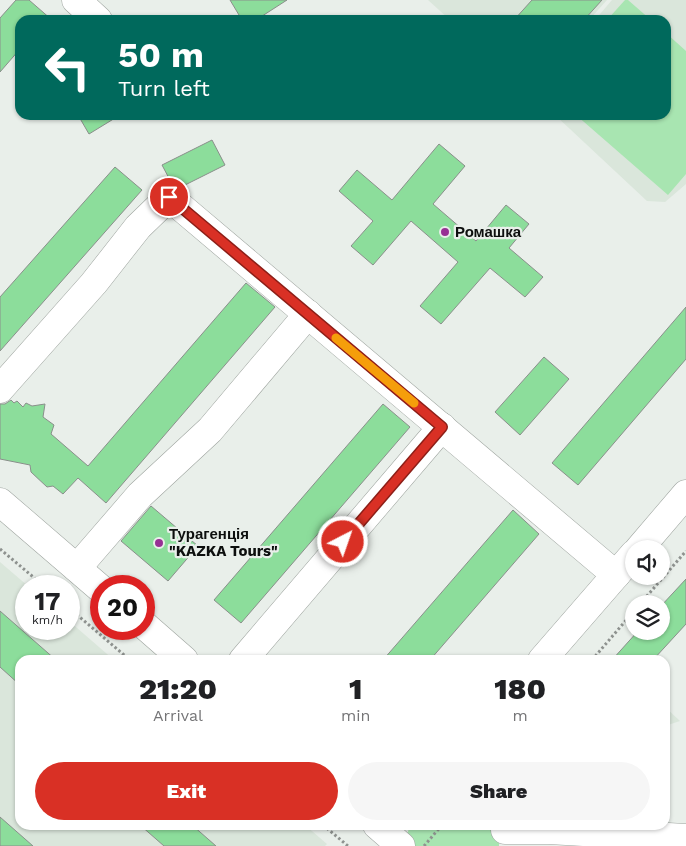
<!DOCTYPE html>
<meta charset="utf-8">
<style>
:root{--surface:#fff;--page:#f6f6f6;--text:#202124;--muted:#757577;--accent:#d93025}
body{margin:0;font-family:"Work Sans",sans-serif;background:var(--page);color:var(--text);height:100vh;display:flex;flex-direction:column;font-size:19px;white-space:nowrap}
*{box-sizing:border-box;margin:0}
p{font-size:16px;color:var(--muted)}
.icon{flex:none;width:28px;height:28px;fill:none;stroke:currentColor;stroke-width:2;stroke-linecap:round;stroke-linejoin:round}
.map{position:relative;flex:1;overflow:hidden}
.sheet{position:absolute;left:15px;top:655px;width:655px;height:175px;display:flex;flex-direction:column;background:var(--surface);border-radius:15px;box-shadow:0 1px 4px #0004}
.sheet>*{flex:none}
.banner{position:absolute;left:15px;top:15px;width:656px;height:105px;border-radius:15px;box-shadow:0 1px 4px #0004;background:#00695c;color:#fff;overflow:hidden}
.tools{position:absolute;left:625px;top:540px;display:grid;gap:10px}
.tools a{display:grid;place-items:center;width:45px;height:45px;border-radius:50%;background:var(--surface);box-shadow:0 1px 4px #0004;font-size:25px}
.speed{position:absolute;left:15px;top:575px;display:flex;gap:10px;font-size:25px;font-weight:700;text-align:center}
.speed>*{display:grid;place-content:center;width:65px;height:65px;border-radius:50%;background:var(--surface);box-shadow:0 1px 4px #0004;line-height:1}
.speed small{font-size:12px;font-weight:400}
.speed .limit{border:8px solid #d22;background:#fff;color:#111}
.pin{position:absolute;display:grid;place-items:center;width:42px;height:42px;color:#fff;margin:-21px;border:2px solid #fff;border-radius:50%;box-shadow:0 1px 5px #0007}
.me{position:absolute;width:55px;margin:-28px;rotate:41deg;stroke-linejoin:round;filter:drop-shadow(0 0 4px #0008)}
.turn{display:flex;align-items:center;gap:18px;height:105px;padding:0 20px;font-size:22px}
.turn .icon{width:65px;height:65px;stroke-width:2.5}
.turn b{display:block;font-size:35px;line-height:42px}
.eta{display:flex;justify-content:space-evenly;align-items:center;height:85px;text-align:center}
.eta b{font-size:30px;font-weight:800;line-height:35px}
.button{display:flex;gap:10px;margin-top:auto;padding:10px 20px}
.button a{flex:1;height:58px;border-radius:30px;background:var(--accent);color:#fff;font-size:20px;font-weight:800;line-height:58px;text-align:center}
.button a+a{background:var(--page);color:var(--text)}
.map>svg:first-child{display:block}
.built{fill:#dae6db}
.green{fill:#a8e5b1}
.building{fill:#8cdd9b;stroke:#8a8f8b}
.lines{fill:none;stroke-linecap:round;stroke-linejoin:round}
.minor-casing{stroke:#9ea49f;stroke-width:29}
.path{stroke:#8e928f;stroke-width:3;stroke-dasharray:2.5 2.5;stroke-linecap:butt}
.minor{stroke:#fff;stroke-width:28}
.route-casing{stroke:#8d1f18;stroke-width:12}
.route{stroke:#d93025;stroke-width:9}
.slow{stroke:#f59e0b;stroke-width:9}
.poi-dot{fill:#973094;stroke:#e9efea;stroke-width:2}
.labels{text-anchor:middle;stroke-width:4.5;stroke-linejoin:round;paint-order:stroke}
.poi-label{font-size:15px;font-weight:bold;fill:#0d0f0e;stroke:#e9efea;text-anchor:start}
</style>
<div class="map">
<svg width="686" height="846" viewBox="0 0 686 846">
<rect width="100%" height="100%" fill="#e9efea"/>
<!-- built -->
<g class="built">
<path d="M 428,0 L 607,0 L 589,20 L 450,20 Z"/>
<path d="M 612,0 L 686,0 L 686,184 L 665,202 L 647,201 L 555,115 L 666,115 L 666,20 L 595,20 Z"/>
<path d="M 0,562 L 28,586 L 26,586 L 26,629 L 69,629 L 69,621 L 114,660 L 20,660 L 20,825 L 305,825 L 327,844 L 325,846 L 0,846 Z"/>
<path d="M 665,707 L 680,721 L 665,726 Z"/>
</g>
<!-- green -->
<g class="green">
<path d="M 625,0 L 628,0 L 651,20 L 607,20 Z"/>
<path d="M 666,33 L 686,51 L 686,174 L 668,195 L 576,115 L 666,115 Z"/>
<path d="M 412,825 L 499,825 L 499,846 L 411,846 C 408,838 405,832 412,825 Z"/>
</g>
<!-- building -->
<g class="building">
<path d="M 16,0 L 29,0 L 52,20 L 20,20 L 20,49 L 0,72 L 0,18 Z"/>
<path d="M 230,0 L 287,0 L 256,20 L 242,20 Z"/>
<path d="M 532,0 L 602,0 L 584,20 L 514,20 Z"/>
<path d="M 78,115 L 120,115 L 89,134 Z"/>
<path d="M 212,140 L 225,165 L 181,187 L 171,182 L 162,165 Z"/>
<path d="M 439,144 L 465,166 L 433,204 L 476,241 L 506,205 L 529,224 L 509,248 L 543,277 L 525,297 L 490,268 L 441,324 L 420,306 L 458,262 L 411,221 L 373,265 L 351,246 L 373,221 L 339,191 L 357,170 L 392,200 Z"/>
<path d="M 115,167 L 142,190 L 0,351 L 0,297 Z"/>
<path d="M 246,283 L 275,307 L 106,503 L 78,478 L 63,494 L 53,486 L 47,487 L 31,472 L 30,465 L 0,459 L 0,404 L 5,404 L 11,400 L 14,403 L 17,401 L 23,407 L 26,403 L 32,406 L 45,404 L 43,417 L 54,425 L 51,434 L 88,466 Z"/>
<path d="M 686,307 L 686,359 L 578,485 L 552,463 Z"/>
<path d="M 544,357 L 569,379 L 520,435 L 495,412 Z"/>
<path d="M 383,404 L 410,427 L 241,623 L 214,600 Z"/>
<path d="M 151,506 L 198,546 L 168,581 L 121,541 Z"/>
<path d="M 513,510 L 539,534 L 430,660 L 383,660 Z"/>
<path d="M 686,579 L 686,624 L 653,660 L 612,660 L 638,631 L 661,631 L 661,606 Z"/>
<path d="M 0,611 L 56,660 L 20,660 L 20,685 L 0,667 Z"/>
<path d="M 0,817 L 33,846 L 0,846 Z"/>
<path d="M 140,825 L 192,825 L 216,846 L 164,846 Z"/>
</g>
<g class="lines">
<defs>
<g id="minor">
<path d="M 76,0 L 98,20"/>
<path d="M 0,389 L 94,283 L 138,227 L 169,197 L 616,575"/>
<path d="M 0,502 L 101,589"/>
<path d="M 639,549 L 686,494"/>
<path d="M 77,568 L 140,495 L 210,430 L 308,314"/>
<path d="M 144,625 L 184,660"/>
<path d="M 243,660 L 442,427"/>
<path d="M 542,660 L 634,554"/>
<path d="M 377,825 L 401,846"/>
<path d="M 505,830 L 549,830 L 686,838"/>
</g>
</defs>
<!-- minor casing -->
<use href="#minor" class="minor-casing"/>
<!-- path -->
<g class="path">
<path d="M 0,549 L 44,586"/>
<path d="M 640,604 L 686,551"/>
<path d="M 69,608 L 130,660"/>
<path d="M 592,660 L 634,611"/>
<path d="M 323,825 L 348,846"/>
<path d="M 424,846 L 442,825"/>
</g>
<!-- minor -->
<use href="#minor" class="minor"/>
</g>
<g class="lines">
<defs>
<path id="route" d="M 169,197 L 442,427 L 343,542"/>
</defs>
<!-- route casing -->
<use href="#route" class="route-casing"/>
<!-- route -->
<use href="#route" class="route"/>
<!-- slow -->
<path class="slow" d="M 336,338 L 414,403"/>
</g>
<!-- markers -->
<g class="poi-dot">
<circle cx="445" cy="232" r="5"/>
<circle cx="159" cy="543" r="5"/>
</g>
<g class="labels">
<!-- poi labels -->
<g class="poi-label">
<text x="455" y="237">Ромашка</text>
<text x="169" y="539">Турагенція<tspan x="169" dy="17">"KAZKA Tours"</tspan></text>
</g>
</g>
</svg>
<div class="tools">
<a><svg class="icon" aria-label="sound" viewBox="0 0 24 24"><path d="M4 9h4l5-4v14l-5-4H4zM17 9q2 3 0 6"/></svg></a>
<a><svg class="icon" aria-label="layers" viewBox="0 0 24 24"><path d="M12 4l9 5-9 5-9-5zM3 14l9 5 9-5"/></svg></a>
</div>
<div class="speed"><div>17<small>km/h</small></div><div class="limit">20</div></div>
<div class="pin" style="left:169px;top:197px;background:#d93025"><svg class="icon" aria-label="arrive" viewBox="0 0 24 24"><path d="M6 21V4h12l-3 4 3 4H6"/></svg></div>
<svg class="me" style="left:343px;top:542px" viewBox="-20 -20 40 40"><circle r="17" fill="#d93025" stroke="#fff" stroke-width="3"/><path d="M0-11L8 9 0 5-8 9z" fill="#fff"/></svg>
<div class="banner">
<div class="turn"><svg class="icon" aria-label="left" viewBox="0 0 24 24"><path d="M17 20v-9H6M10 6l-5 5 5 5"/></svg><div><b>50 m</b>Turn left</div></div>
</div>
<section class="sheet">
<div class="eta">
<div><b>21:20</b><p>Arrival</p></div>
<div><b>1</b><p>min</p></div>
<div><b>180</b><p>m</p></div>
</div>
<div class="button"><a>Exit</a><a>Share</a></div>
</section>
</div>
